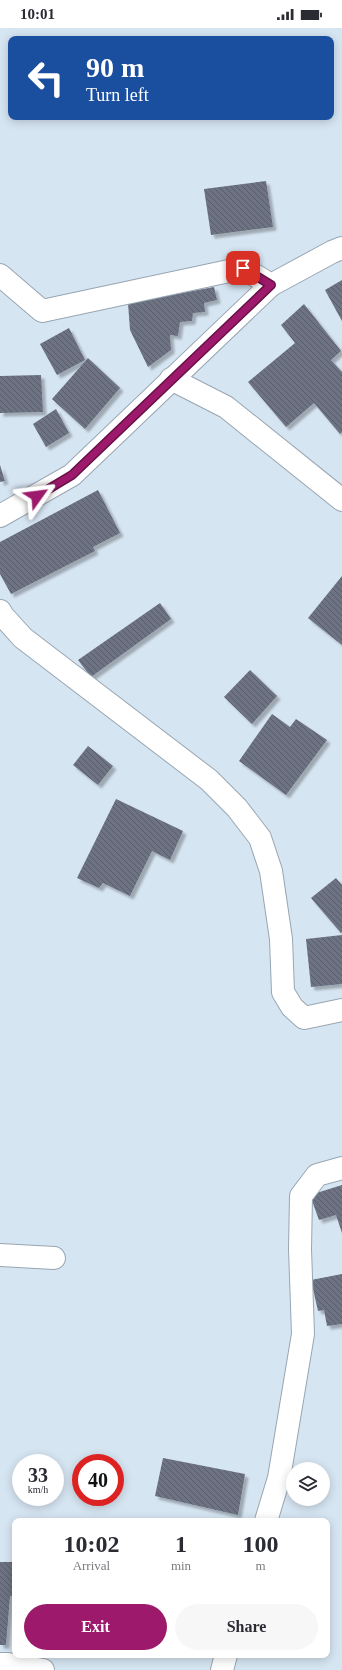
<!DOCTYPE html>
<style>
:root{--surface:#fff;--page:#f7f7f7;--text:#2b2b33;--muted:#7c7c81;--accent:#9d196b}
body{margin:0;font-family:Georgia,serif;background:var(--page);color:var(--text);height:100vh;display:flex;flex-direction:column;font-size:15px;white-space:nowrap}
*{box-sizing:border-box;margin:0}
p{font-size:13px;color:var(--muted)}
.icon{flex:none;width:22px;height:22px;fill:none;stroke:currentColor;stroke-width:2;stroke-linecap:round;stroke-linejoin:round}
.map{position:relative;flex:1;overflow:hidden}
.sheet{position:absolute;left:12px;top:1490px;width:318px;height:140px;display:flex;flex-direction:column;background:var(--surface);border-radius:8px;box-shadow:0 2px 10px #0003}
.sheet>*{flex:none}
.banner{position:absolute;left:8px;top:8px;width:326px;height:84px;border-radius:8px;box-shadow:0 2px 10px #0003;background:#1a4fa0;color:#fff;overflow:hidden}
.controls{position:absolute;left:286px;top:1434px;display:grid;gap:8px}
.controls a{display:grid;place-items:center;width:44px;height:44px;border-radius:50%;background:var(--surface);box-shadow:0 2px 10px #0003;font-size:20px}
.speed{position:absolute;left:12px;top:1426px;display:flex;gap:8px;font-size:20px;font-weight:700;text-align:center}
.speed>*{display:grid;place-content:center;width:52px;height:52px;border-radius:50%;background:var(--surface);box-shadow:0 2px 10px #0003;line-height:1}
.speed small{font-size:10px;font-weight:400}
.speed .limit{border:6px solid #d22;background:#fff;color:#111}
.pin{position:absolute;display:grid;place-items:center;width:34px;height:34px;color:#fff;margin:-17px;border-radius:8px;box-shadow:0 2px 6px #0006}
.me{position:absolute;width:44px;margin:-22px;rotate:59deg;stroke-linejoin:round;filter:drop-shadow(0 0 3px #0008)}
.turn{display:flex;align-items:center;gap:14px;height:84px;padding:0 12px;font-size:18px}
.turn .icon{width:52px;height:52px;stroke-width:2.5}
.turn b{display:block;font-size:28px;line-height:34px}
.eta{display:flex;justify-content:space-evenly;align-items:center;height:68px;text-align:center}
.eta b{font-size:24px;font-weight:800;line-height:28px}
.action{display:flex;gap:8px;margin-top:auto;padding:8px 12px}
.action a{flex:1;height:46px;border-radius:24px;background:var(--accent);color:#fff;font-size:16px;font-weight:800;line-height:46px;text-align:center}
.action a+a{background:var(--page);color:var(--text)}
.status{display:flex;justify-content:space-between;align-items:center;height:28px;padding:0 20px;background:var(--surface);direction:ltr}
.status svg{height:11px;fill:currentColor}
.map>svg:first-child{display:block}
.building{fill:url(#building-back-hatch);filter:url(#shadow)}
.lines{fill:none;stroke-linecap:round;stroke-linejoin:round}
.minor-casing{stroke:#98a6b2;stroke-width:24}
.minor{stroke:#fff;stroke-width:22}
.route-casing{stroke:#661046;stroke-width:10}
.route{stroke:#9d196b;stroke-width:7}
</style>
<div class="status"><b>10:01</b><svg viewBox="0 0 49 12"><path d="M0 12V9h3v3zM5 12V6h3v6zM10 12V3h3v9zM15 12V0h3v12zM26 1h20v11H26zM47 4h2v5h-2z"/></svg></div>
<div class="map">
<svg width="342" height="1642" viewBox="0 0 342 1642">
<defs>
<pattern id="building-back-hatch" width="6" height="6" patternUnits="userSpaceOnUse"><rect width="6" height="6" fill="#6d7382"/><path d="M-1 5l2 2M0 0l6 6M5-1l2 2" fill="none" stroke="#585d69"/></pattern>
<filter id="shadow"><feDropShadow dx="3.5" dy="3.5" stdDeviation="1" flood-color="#0004"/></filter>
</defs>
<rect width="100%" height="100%" fill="#d6e5f2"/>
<!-- building -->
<g class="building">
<path d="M 266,153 L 273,199 L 211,207 L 204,161 Z"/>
<path d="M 342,252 L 342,293 L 325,262 Z"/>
<path d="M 214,259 L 217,272 L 204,275 L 205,284 L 193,285 L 192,293 L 180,294 L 178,308 L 170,307 L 171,322 L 148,339 L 130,302 L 128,275 Z"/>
<path d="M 304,276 L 341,323 L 331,332 L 342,344 L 342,404 L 340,406 L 314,375 L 286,399 L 248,354 L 295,315 L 281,297 Z"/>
<path d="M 69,300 L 85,332 L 57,347 L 40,316 Z"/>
<path d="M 88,330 L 120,360 L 85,401 L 52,371 Z"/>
<path d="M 41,347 L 43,384 L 0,385 L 0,348 Z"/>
<path d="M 56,381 L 69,405 L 46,419 L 33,396 Z"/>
<path d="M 0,437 L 5,453 L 0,454 Z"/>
<path d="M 98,462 L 120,505 L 93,519 L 95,523 L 11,566 L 0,546 L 0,514 Z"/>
<path d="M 342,548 L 342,617 L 308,590 Z"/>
<path d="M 160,575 L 171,591 L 91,649 L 78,632 Z"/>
<path d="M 250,642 L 277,668 L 252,696 L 224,669 Z"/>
<path d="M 272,686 L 290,699 L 296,691 L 327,712 L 286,767 L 239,733 Z"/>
<path d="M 88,718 L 113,738 L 98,757 L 73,737 Z"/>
<path d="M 116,771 L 183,803 L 170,832 L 152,823 L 130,868 L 103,855 L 99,860 L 77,850 Z"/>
<path d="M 336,850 L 342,857 L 342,904 L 341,905 L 311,870 Z"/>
<path d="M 342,907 L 342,956 L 311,959 L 306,911 Z"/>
<path d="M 342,1157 L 342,1205 L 336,1187 L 319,1192 L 310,1167 Z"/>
<path d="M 342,1246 L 342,1296 L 327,1298 L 324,1282 L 318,1283 L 311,1252 Z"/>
<path d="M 163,1430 L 245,1446 L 238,1487 L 155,1468 Z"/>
<path d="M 0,1534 L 13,1534 L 12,1551 L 15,1551 L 15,1568 L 10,1568 L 6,1617 L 0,1617 Z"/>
</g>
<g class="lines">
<defs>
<g id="minor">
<path d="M 0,247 L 42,283 L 243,240 L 271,257"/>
<path d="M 171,351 L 226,379 L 342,472"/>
<path d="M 0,488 L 72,447 L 271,257 L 332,224 L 342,220"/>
<path d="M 0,583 L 3,588 L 23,610 L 209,752 L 237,780 L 260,810 L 271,843 L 281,911 L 283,964 L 292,979 L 304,990 L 342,982"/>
<path d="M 0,1227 L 54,1230"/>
<path d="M 266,1493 L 279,1450 L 303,1306 L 300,1221 L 301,1168 L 317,1147 L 342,1140"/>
<path d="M 0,1636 L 8,1636 L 43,1642"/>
<path d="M 222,1642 L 226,1627"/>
</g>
</defs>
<!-- minor casing -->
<use href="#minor" class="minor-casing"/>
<!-- minor -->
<use href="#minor" class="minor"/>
</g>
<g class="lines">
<defs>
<path id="route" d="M 37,468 L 72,447 L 271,257 L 243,240"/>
</defs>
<!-- route casing -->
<use href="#route" class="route-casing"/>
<!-- route -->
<use href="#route" class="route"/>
</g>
</svg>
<div class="controls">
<a><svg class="icon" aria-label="layers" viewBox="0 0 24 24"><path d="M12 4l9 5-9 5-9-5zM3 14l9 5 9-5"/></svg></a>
</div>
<div class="speed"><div>33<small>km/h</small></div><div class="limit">40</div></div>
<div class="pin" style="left:243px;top:240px;background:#d93025"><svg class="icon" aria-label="arrive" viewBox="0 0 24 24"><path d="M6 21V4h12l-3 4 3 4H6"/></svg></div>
<svg class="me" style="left:37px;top:468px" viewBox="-20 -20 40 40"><path d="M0-17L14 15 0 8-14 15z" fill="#9d196b" stroke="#fff" stroke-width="4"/></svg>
<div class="banner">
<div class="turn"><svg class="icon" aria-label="left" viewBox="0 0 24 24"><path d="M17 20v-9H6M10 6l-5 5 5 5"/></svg><div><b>90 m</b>Turn left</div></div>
</div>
<section class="sheet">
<div class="eta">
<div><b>10:02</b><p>Arrival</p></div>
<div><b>1</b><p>min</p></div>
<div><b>100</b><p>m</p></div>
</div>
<div class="action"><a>Exit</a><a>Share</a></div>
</section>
</div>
